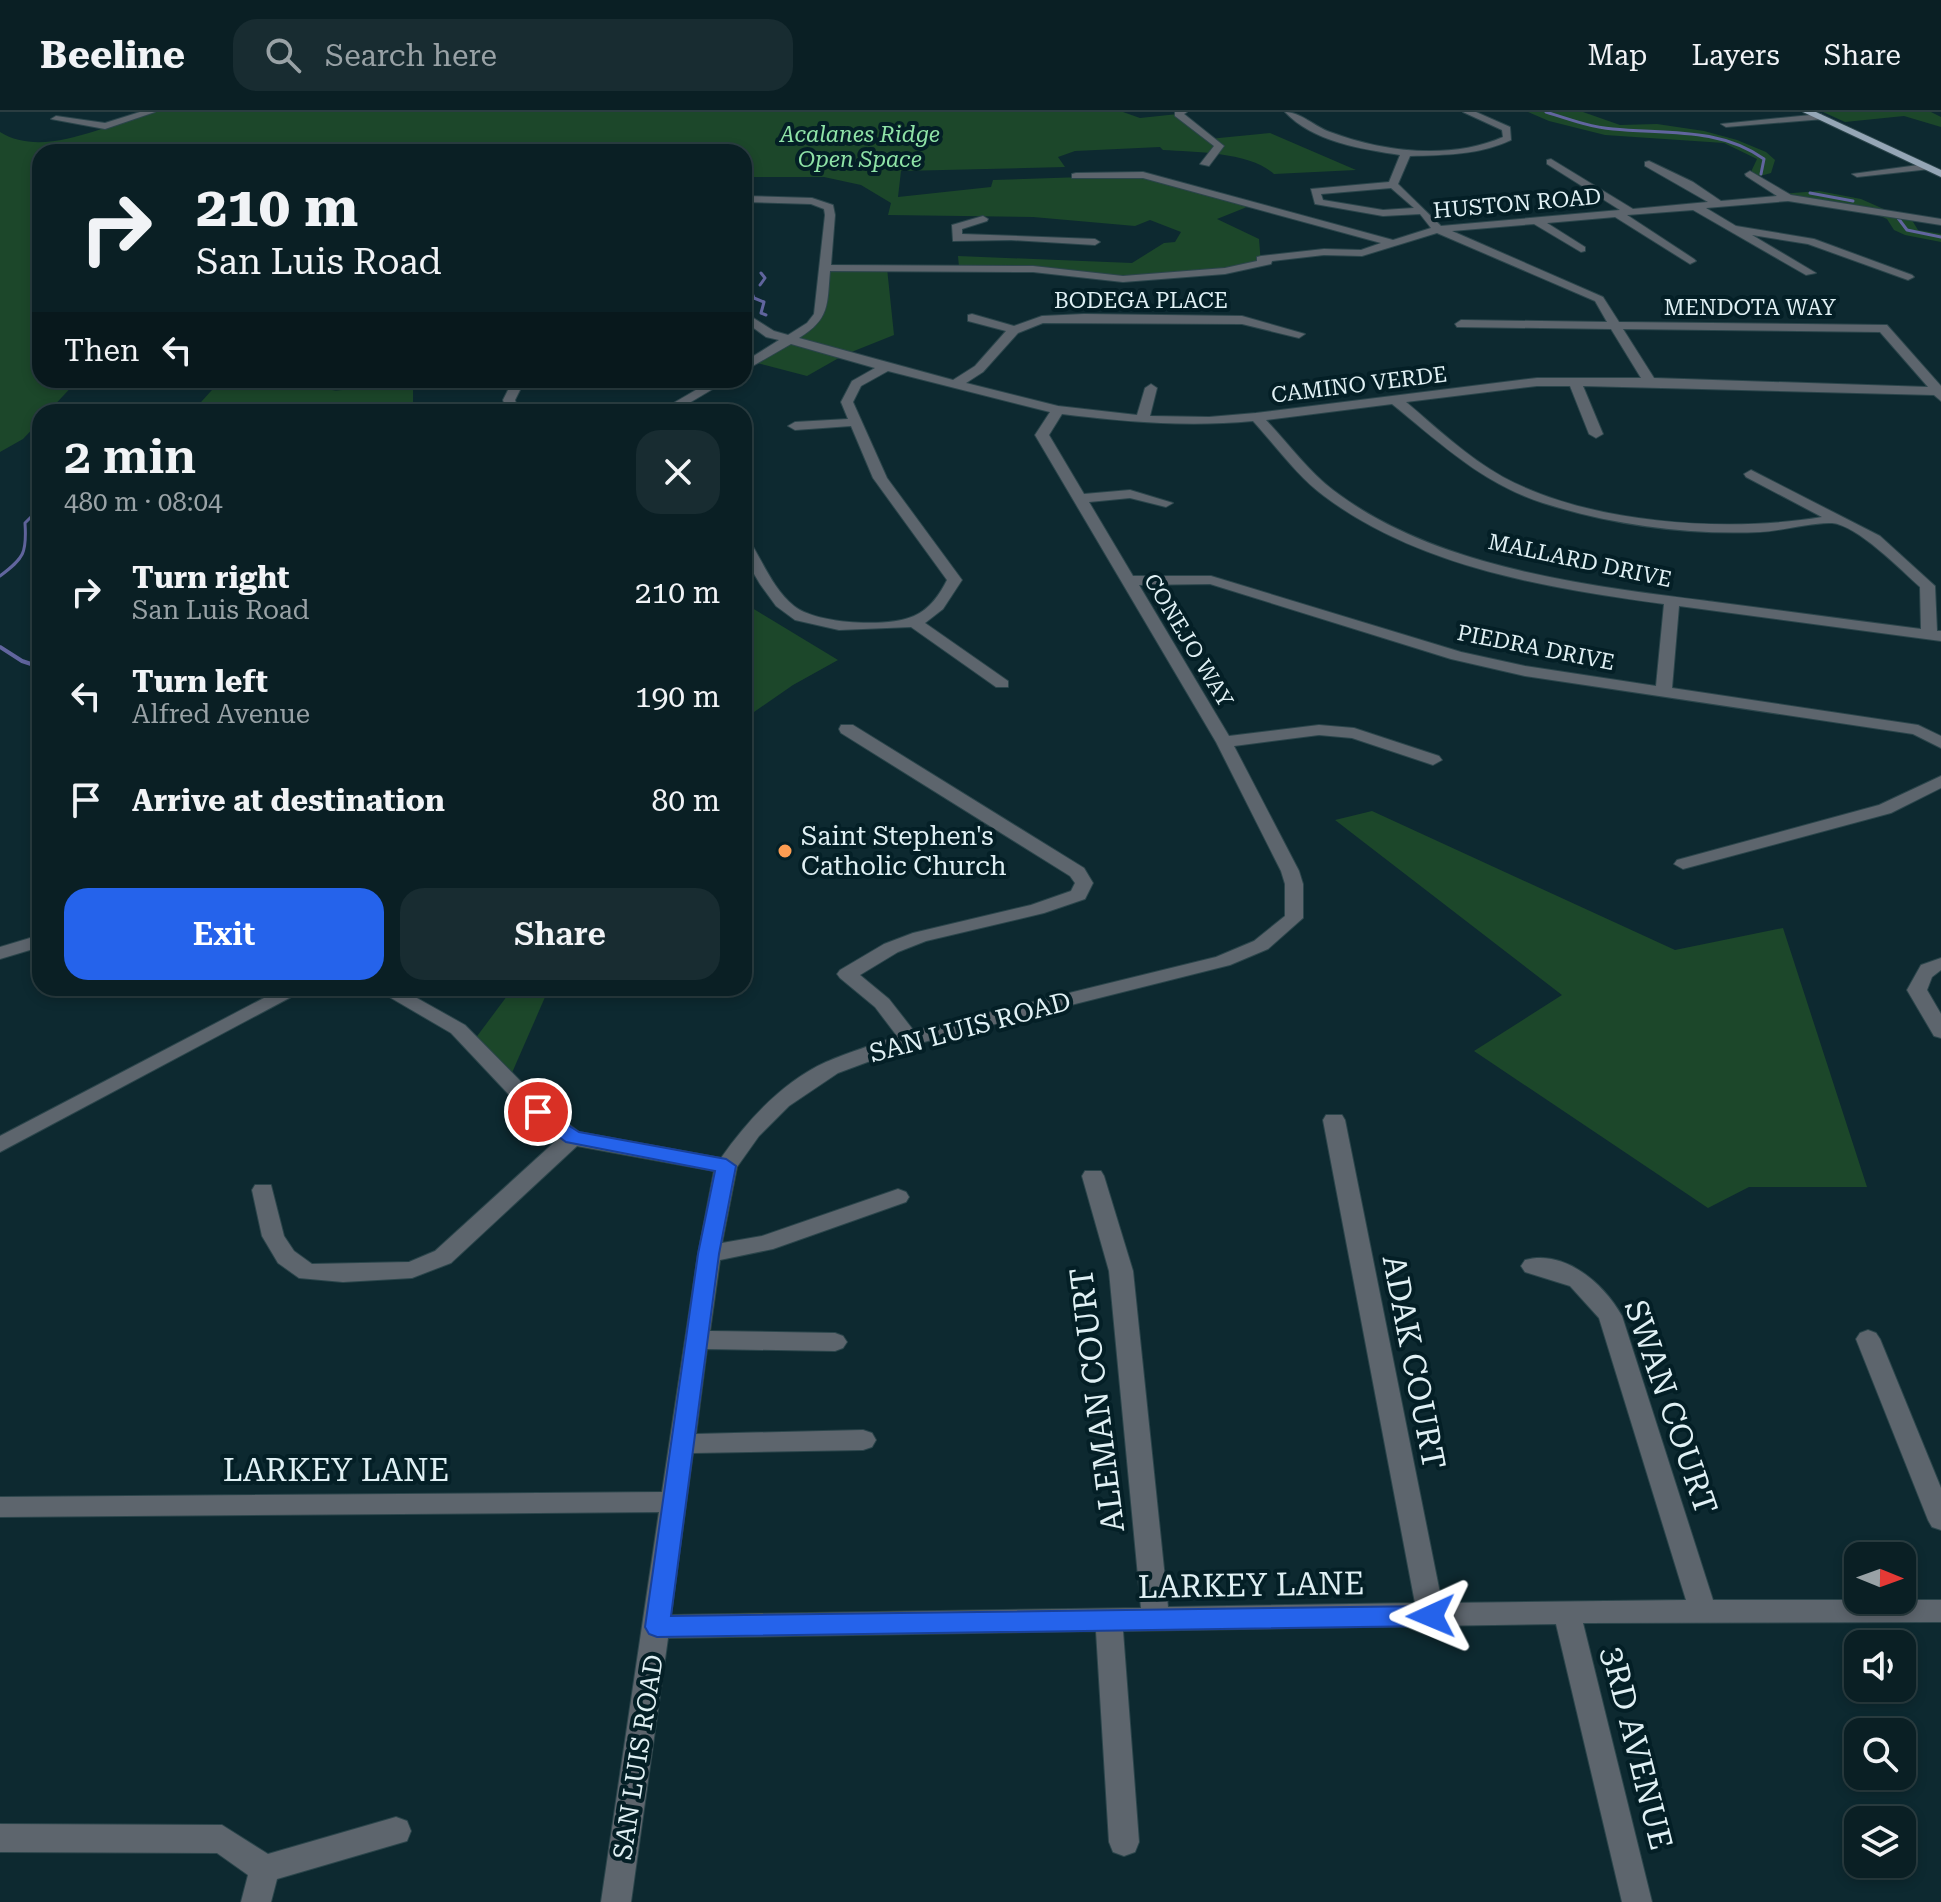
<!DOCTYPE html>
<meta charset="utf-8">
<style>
:root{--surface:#0a1f24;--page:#182c31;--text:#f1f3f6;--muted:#99a2a6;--line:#2a3d41;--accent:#2563eb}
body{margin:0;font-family:"Roboto Serif",serif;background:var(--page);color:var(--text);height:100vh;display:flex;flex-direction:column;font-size:30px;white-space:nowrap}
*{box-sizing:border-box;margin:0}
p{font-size:26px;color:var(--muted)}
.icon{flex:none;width:44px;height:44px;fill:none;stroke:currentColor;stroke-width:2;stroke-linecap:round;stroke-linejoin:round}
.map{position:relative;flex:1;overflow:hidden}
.drawer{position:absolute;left:32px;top:292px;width:720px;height:592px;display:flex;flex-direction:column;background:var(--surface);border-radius:24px;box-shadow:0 4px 12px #0003,0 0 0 2px var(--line)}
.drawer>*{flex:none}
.hud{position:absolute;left:32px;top:32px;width:720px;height:244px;border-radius:24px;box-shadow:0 4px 12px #0003,0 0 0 2px var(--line);background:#0a1f24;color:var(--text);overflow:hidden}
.needle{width:52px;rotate:91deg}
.controls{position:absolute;left:1844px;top:1430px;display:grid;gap:16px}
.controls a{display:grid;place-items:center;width:72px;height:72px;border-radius:16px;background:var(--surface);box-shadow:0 4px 12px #0003,0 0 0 2px var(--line);font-size:40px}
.pin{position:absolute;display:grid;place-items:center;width:68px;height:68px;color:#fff;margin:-34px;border:4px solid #fff;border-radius:50%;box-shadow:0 2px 8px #0007}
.me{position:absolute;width:88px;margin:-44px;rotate:269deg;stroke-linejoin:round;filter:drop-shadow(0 0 6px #0008)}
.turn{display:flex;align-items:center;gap:28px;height:168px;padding:0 32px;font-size:36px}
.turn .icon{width:104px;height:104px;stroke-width:2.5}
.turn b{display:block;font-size:56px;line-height:68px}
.then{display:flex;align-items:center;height:76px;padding:0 32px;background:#0003;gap:16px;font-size:30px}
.round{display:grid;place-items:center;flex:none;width:84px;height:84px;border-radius:24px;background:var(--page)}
.head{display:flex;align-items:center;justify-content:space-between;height:136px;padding:0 32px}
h1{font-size:48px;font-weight:600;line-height:60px}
.button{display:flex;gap:16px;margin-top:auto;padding:16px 32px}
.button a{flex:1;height:92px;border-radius:24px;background:var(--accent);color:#fff;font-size:32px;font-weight:600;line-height:92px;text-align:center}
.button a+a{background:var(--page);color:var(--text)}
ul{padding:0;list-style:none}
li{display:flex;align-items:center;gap:24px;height:104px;padding:0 32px}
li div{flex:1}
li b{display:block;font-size:30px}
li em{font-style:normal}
header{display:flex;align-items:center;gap:48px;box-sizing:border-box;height:112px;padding:0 40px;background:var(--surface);border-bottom:2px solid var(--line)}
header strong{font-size:38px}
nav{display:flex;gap:44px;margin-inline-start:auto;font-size:28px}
.search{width:560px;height:72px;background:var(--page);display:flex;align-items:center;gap:20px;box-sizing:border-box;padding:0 28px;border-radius:24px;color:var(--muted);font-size:30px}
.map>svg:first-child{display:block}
.green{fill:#1c472a}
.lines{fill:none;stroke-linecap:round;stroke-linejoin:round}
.stream-far1{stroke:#61659e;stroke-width:3}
.stream{stroke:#61659e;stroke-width:4}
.minor-casing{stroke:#2b454b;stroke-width:2}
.major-casing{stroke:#2b454b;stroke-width:2}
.minor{fill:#5d656d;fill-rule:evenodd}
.major{fill:#95a6b6;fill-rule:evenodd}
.route{fill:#2563eb;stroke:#184099;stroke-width:2}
.poi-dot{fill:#fc9d52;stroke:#041f26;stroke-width:3}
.labels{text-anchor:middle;stroke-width:8;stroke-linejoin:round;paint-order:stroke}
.far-park-label{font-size:22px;font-style:italic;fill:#8fe3a7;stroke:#041f26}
.far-street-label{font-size:22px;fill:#e0f0f4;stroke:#041f26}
.poi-label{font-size:26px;fill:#e0f0f4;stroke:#041f26;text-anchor:start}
.street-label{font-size:26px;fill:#e0f0f4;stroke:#041f26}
.near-street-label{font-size:32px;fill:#e0f0f4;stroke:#041f26}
</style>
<header>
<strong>Beeline</strong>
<div class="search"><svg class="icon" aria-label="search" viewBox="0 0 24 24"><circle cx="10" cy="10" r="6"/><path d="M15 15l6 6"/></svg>Search here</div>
<nav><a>Map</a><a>Layers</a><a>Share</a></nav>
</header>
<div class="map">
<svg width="1941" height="1790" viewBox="0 0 1941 1790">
<rect width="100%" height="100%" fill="#0d2930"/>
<!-- green -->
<g class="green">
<path d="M 150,0 L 1123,0 L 1140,6 L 1178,2 L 1209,27 L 1270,21 L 1356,58 L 1274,62 C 1250,40 1195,40 1163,38 L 1160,35 L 1075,39 L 1058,45 L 1065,55 L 901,59 L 898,85 L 991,75 L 993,68 L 1143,63 L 1194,75 L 1247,95 L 1217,107 L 1259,127 L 1261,152 L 1123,167 L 1034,157 L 959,155 L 958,144 L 1132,151 L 1164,131 L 1175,130 L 1181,120 L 1150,108 L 1135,114 L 1033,105 L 888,103 L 891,91 L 861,73 L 824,65 L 744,65 L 744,40 L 40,40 L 40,268 L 78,268 L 48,300 L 40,300 L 40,309 L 23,327 L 0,340 L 0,20 C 43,47 106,13 150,0 Z"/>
<path d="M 1528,0 L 1583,0 L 1620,13 L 1657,12 L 1704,19 L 1737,28 L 1766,40 L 1775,48 L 1771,61 L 1753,66 L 1750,62 L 1757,47 L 1724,31 L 1605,23 L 1549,9 Z"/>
<path d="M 1823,0 L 1931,0 L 1941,5 L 1941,15 L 1904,4 L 1845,10 Z"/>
<path d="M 1819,79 L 1861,87 L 1895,102 L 1910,105 L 1918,118 L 1941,122 L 1941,130 L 1905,123 L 1894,118 L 1887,107 L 1863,97 L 1780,82 Z"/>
<path d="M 824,156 L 887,156 L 894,223 L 844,243 L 807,264 L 753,250 L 811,214 Z"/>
<path d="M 221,268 L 363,268 L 359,272 L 332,279 L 352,277 L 379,268 L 413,268 L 413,296 L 420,300 L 192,300 Z"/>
<path d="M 744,491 L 838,548 L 793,573 L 744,607 Z"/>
<path d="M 1372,699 L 1675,838 L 1783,816 L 1867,1075 L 1749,1075 L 1708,1096 L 1474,939 L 1562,883 L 1335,708 Z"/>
<path d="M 513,876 L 549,876 L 508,970 L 472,931 Z"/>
</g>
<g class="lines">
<!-- stream-far1 -->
<g class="stream-far1">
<path d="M 1546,0 C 1568,7 1590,15 1613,17 C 1665,22 1719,15 1764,47 L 1761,62"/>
<path d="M 1810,81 L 1853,89"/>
<path d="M 1898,106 L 1907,118 L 1941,125"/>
<path d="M 760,173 L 765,166 L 761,161"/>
<path d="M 752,181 L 754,186 L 764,190 L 761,201 L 766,203"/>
<path d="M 0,464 C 24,446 27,441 25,411 L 40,396"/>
</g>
<!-- stream -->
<path class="stream" d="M 0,535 L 22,549 L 40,555"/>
<defs>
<g id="minor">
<path d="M 140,0 L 155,0 L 105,17 L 51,7 L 56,4 L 105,11 Z"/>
<path d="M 1175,0 L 1187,0 L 1184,2 L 1224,34 L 1209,54 L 1200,52 L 1214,34 L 1175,4 Z"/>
<path d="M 1285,0 C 1301,0 1315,15 1330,20 C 1382,40 1451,48 1503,25 L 1502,18 L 1463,0 L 1476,0 L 1510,15 L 1511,28 C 1479,43 1445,43 1410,44 L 1398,72 L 1441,114 L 1620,98 L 1547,52 L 1547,48 L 1551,47 L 1633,97 L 1708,90 L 1645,54 L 1645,50 L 1649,49 L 1693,70 L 1721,89 L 1777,84 L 1746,64 L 1745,62 L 1750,59 L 1791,83 L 1941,107 L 1941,113 L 1788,89 L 1706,96 L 1736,114 L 1814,127 L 1912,163 L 1914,165 L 1908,168 L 1808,132 L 1752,123 L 1816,161 L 1806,163 L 1693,98 L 1627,103 L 1694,147 L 1696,149 L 1690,152 L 1615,105 L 1547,111 L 1585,135 L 1585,139 L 1581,140 L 1534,112 L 1452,119 L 1603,185 L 1619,210 L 1887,213 L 1941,274 L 1941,289 L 1934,283 L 1583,274 L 1603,322 L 1596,326 L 1589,322 L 1570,274 L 1537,274 L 1406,290 C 1437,316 1467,345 1503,365 C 1590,412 1726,421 1822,405 L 1746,365 L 1744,362 L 1751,358 L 1880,424 L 1935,474 L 1937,519 L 1941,519 L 1941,529 L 1679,494 L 1672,576 L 1918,613 L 1941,624 L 1941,636 L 1913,622 L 1525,564 L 1451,547 L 1210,472 L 1139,473 L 1229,624 L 1319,613 L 1354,616 L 1439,644 L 1442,648 L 1433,653 L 1352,626 L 1319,623 L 1234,634 L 1299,759 L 1303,772 L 1303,806 L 1268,837 L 1230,853 L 916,932 L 838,961 L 789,994 L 759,1024 L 737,1055 L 722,1131 L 762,1124 L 898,1077 L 906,1080 L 909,1085 L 906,1090 L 773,1137 L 720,1148 L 710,1219 L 835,1221 L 843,1224 L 847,1230 L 843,1236 L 835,1239 L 707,1237 L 696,1322 L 863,1318 L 872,1321 L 876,1328 L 872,1335 L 863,1338 L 693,1341 L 671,1503 L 1141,1496 L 1109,1159 L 1082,1064 L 1085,1059 L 1101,1059 L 1104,1064 L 1133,1159 L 1168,1495 L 1415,1491 L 1323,1008 L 1326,1003 L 1342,1003 L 1345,1008 L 1442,1491 L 1686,1488 L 1599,1206 L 1570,1174 L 1525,1160 L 1521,1154 L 1525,1148 C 1565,1137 1604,1172 1622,1204 L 1713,1488 L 1941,1488 L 1941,1510 L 1583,1511 L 1652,1790 L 1622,1790 L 1556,1512 L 1123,1519 L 1139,1730 L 1135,1740 L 1124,1744 L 1113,1740 L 1109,1730 L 1096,1519 L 668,1526 L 631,1790 L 601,1790 L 659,1400 L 0,1405 L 0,1385 L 662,1380 L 698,1142 L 714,1059 L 577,1034 L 451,1151 L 412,1166 L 343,1170 L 299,1166 L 278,1151 L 262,1124 L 252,1078 L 255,1073 L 271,1073 L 284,1124 L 294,1139 L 312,1152 L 409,1150 L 435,1139 L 559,1026 L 530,1005 L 451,921 L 374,876 L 399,876 L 465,913 L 546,995 L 579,1020 L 721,1046 C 748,1008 782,970 826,950 C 849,940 873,933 897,924 L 875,895 L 840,866 L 837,862 L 840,858 L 884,832 L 913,821 L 1031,793 L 1071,779 L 1075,771 L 1070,764 L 841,621 L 839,617 L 841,613 L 853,613 L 1084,756 L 1093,771 L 1085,787 L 1044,801 L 926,829 L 898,840 L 860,863 L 889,887 L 914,919 L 1216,845 L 1254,829 L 1285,804 L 1285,772 L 1281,759 L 1216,630 L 1035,323 L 1050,300 L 888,259 L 861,274 L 853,290 L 887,366 L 962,468 L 943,497 L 925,511 L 1008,569 L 1008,575 L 996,575 L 911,515 L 839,518 L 795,508 L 776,494 L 760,472 L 744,445 L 744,427 L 749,428 C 763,450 773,477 794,494 C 816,512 888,516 914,504 C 930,497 940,482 947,468 L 873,366 L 851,314 L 795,318 L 788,314 L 795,310 L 848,307 L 841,290 L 852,269 L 875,256 L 791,232 L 744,259 L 744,250 L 779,228 L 766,225 L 744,209 L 744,200 L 774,219 L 788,223 L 807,211 L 814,202 L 825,103 L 824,97 L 811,92 L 744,90 L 744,84 L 812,86 L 833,93 L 835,103 L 831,153 L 1033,154 L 1123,164 L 1225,156 L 1257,149 L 1257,145 L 1261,144 L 1324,137 L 1361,138 L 1381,131 L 1143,66 L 1072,66 L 1072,62 L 1076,61 L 1143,60 L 1393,128 L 1431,116 L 1420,102 L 1383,104 L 1315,92 L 1311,77 L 1389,70 L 1400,43 C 1362,37 1313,30 1285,0 ZM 1391,76 L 1414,96 L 1383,98 L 1323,88 L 1321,82 ZM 1437,121 L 1595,189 L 1607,210 L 1461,208 L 1455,212 L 1457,215 L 1611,217 L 1641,266 L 1537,266 L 1256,301 L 1209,305 L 1150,304 L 1157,276 L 1151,272 L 1145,276 L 1137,303 L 1058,294 L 966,271 L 983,260 L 1018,221 L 1043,211 L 1242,212 L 1299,226 L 1305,222 L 1242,204 L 1084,202 L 1042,204 L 1014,214 L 972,202 L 968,203 L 968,209 L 1006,219 L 975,254 L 953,268 L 799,226 C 830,207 827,193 830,159 L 1033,160 L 1123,170 L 1225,162 L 1271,152 L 1272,149 L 1324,143 L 1362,144 ZM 1623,217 L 1880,220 L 1928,275 L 1654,266 ZM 1392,292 C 1440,331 1483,372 1543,391 C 1612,413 1688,423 1760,420 C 1781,419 1814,410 1832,411 C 1857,413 1901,458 1920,475 L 1921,517 C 1852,508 1784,499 1715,490 C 1591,474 1436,457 1333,378 C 1308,359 1287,330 1266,308 ZM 1062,302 C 1126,310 1188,315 1253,309 C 1275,333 1298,365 1324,384 C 1420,456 1549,476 1664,492 L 1656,574 L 1525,554 L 1461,540 L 1211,464 L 1133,464 L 1089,390 L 1130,386 L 1166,395 L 1173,391 L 1130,378 L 1084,382 L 1049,323 Z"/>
<path d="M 1821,2 L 1824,7 L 1726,15 L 1721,12 Z"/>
<path d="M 1926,52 L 1930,53 L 1930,57 L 1857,65 L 1852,62 Z"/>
<path d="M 983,104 L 988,107 L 987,109 L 962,117 L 962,122 L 1095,127 L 1100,130 L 1095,133 L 1011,128 L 953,129 L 952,113 Z"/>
<path d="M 513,268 L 525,268 L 515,288 L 519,300 L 507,300 L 503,288 Z"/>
<path d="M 713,268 L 728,268 L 674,300 L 658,300 Z"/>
<path d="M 1941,664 L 1941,676 L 1891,701 L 1683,757 L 1674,752 L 1677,748 L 1879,693 Z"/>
<path d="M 40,823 L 40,835 L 0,847 L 0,835 Z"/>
<path d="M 1941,846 L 1941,858 L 1932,865 L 1927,878 L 1941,902 L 1941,926 L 1934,924 L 1907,878 L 1921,853 Z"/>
<path d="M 283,876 L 308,876 L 0,1040 L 0,1024 Z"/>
<path d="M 1868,1218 L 1876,1221 L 1880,1227 L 1941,1376 L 1941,1418 L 1932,1415 L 1928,1408 L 1856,1227 L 1860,1221 Z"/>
<path d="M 396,1705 L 407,1709 L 411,1719 L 407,1729 L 277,1767 L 271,1790 L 241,1790 L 248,1763 L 217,1741 L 0,1740 L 0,1712 L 222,1713 L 268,1742 Z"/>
</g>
<path id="major" d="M 1803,0 L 1816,0 L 1941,58 L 1941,65 Z"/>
</defs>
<!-- minor casing -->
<use href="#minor" class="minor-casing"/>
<!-- major casing -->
<use href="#major" class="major-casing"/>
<!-- minor -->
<use href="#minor" class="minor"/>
<!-- major -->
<use href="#major" class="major"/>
</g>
<!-- route -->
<path class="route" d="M 538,994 L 579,1020 L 726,1047 L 736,1054 L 719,1142 L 671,1504 L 1431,1494 L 1440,1497 L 1443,1504 L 1440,1511 L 1431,1514 L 657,1525 L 649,1522 L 645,1515 L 698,1142 L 715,1059 L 566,1030 L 531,1005 L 528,1000 Z"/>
<!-- markers -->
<circle class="poi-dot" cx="785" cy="739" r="8"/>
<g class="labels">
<!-- far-park labels -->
<g class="far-park-label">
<text x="860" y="30">Acalanes Ridge<tspan x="860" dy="25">Open Space</tspan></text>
</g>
<!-- far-street labels -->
<g class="far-street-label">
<text transform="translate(1517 91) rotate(-5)" y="8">HUSTON ROAD</text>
<text x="1141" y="196">BODEGA PLACE</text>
<text x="1750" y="203">MENDOTA WAY</text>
<text transform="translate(1359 272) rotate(-7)" y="8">CAMINO VERDE</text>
<text transform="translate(1580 448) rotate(12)" y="8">MALLARD DRIVE</text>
<text transform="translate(1189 528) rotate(59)" y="8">CONEJO WAY</text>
<text transform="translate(1536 535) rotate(11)" y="8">PIEDRA DRIVE</text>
</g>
<!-- poi labels -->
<g class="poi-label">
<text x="801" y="733">Saint Stephen's<tspan x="801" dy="30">Catholic Church</tspan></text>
</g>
<!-- street labels -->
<g class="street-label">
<text transform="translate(970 915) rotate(-15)" y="9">SAN LUIS ROAD</text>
<text transform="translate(638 1645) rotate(-81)" y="9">SAN LUIS ROAD</text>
</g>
<!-- near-street labels -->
<g class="near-street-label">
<text transform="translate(1414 1250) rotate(79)" y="11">ADAK COURT</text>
<text transform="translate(1097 1288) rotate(-97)" y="11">ALEMAN COURT</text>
<text transform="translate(1671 1295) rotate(71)" y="11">SWAN COURT</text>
<text x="336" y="1369">LARKEY LANE</text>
<text transform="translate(1251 1473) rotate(-1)" y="11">LARKEY LANE</text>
<text transform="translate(1637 1636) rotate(76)" y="11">3RD AVENUE</text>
</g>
</g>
</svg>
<div class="controls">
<a><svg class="needle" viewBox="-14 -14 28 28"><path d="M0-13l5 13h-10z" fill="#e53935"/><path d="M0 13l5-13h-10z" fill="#99a2a6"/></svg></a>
<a><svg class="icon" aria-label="sound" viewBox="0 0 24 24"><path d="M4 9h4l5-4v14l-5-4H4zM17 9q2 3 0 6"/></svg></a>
<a><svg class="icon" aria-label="search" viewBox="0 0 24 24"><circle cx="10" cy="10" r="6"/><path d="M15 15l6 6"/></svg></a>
<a><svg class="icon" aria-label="layers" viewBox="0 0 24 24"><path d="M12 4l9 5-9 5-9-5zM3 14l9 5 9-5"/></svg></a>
</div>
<div class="pin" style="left:538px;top:1000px;background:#d93025"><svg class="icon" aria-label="arrive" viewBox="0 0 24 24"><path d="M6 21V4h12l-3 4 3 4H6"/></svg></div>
<svg class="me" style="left:1431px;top:1504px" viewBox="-20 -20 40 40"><path d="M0-17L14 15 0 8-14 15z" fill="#2563eb" stroke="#fff" stroke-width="4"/></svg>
<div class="hud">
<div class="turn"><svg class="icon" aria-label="right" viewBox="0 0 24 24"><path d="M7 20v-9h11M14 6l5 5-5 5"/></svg><div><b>210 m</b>San Luis Road</div></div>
<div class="then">Then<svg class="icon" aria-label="left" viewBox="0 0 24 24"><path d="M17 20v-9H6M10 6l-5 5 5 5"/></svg></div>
</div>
<section class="drawer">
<div class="head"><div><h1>2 min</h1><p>480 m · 08:04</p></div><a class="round"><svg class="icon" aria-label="close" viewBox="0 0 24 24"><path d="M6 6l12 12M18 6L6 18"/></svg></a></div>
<ul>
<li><svg class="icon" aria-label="right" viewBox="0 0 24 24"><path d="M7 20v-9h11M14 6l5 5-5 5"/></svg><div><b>Turn right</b><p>San Luis Road</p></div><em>210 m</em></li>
<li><svg class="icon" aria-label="left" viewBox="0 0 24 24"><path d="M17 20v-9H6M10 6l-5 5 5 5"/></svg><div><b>Turn left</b><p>Alfred Avenue</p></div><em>190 m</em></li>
<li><svg class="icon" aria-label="arrive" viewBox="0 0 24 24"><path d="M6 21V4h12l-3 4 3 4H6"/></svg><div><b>Arrive at destination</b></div><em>80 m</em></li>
</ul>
<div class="button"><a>Exit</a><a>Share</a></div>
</section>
</div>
